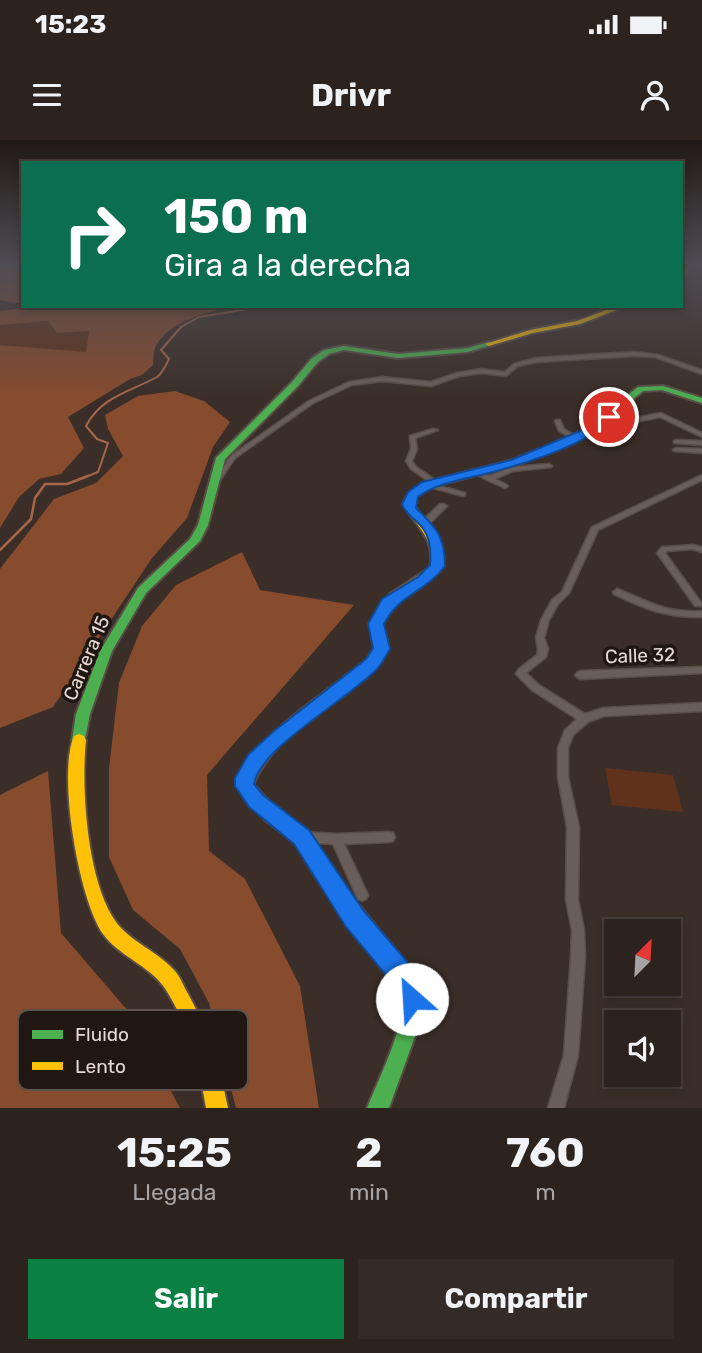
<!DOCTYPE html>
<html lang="es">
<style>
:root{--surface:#2c221e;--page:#342a27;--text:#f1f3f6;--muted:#a6a4a4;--line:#483f3c;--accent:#0b8043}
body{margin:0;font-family:Rubik,sans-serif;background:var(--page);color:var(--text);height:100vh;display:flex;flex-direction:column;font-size:26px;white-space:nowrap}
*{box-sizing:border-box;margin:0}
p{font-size:23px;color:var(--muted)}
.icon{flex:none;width:38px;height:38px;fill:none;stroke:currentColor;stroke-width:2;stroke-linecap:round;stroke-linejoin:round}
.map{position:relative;height:968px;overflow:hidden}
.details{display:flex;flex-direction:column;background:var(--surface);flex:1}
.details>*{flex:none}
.top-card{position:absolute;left:21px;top:21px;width:662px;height:147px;border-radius:0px;box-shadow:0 4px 10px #0003,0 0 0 2px var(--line);background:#0b6e4f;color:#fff;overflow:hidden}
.needle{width:46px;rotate:24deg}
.buttons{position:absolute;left:604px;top:779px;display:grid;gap:14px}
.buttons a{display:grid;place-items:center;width:77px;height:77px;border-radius:0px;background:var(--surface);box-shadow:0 4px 10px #0003,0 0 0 2px var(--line);font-size:35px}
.pin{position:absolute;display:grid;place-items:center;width:60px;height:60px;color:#fff;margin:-30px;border:4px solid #fff;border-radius:50%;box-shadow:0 2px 7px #0007}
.me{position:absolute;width:77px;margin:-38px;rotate:334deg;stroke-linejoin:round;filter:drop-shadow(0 0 5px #0008)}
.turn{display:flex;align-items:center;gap:24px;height:147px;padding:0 28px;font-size:32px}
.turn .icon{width:91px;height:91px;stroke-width:2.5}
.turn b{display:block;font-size:49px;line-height:60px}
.eta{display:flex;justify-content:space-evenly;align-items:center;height:119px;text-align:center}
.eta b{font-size:42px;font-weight:700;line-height:49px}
.primary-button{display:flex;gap:14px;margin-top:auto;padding:14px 28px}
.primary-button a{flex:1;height:80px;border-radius:0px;background:var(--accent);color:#fff;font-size:28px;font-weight:700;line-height:80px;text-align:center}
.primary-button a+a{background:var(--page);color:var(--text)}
.status{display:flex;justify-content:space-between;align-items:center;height:49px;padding:0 35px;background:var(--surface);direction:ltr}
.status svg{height:19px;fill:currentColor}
header{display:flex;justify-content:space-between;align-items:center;height:91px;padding:0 28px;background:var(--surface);font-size:32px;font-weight:700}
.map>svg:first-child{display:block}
.green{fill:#61321b}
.forest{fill:#874b2e}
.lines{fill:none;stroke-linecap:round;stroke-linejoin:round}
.stream-far1{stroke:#a66648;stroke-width:2}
.stream{stroke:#a66648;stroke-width:2.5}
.street-casing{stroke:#584d47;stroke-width:3}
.fast-casing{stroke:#584d47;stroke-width:4}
.slow-casing{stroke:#584d47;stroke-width:4}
.street{fill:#6a5e5a;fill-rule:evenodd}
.fast{fill:#4caf50;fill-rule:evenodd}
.slow{fill:#ffc107;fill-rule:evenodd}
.route{fill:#1a73e8;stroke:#114b97;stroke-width:2}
.labels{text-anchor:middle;stroke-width:7;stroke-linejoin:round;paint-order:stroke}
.street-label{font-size:19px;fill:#e7d8d1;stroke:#211712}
.key{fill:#211712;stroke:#5c514b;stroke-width:2}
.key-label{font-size:19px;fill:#e7d8d1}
</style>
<div class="status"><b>15:23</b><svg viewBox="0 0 49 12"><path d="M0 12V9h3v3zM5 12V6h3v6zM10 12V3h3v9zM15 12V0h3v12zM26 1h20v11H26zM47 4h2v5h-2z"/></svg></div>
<header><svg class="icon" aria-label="menu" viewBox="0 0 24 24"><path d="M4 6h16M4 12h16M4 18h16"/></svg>Drivr<svg class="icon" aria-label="person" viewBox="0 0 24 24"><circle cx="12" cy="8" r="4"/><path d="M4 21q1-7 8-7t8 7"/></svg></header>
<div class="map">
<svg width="702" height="968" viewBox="0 0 702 968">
<rect width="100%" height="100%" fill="#3b2e28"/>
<!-- green -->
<g class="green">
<path d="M 48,181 L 57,193 L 89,191 L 86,213 L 0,205 L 0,185 Z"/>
<path d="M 605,628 L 673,635 L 683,672 L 612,665 Z"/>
</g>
<!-- forest -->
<g class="forest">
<path d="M 0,124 L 23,124 L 23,164 L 0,160 Z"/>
<path d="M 41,166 L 219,166 L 216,171 C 195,175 165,186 155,208 C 153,212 154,220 153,225 L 142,235 L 130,239 L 68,277 L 84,308 L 61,334 L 39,339 L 19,357 L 0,388 L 0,205 L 86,212 L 89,191 L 57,193 L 48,181 L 0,185 L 0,171 Z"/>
<path d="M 175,251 L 204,261 L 230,282 L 213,307 L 187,378 L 152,418 L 53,567 L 0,588 L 0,429 L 54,359 L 96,343 L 123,316 L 108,289 L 105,275 L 138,256 Z"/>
<path d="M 242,412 L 260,450 L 354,465 L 207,635 L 209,711 L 245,739 L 300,846 L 319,968 L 236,968 L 209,863 L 180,809 L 133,770 L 109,717 L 109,628 L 119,543 L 142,486 L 176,445 Z"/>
<path d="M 48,631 L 61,793 L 129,872 L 180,968 L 0,968 L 0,655 Z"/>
</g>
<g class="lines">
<!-- stream-far1 -->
<path class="stream-far1" d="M 83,338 L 98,332 L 108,303 L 97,299 L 86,286 C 102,256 130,252 157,237 C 162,234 166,225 169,219 L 161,210 L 181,187 L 199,177 L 266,166"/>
<!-- stream -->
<path class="stream" d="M 0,410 L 31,379 L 35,358 L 45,344 L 67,344 L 88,336"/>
<defs>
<g id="street">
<path d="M 634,212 L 658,215 L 702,230 L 702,234 L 655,217 L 634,216 L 536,222 L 518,226 L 506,236 L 481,233 L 460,236 L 431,246 L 382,241 L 352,245 L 313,263 L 235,318 L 216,346 L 214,347 L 211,345 L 231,316 L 309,261 L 349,242 L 382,237 L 431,242 L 457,233 L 481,229 L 505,232 L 514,224 L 536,218 Z"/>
<path d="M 661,273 L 702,293 L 702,297 L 660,277 L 595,290 L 592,288 L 595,286 Z"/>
<path d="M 556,280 L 560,280 L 564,289 L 577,297 L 577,299 L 573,299 L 559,291 L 555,281 Z"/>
<path d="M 433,289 L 438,290 L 415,298 L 417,309 L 412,321 L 416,327 L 438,342 L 439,343 L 436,345 L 465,353 L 465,355 L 463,356 L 426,346 L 426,344 L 433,344 L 411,329 L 406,321 L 411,309 L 410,296 Z"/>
<path d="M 676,300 L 702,301 L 702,305 L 674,303 L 674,301 Z"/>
<path d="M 676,308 L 702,309 L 702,313 L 674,311 L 673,310 Z"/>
<path d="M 549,324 L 552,326 L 551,327 L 513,331 L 495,339 L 507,345 L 508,346 L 505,348 L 487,340 L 471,331 L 472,330 L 476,330 L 490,336 L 512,327 Z"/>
<path d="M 702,335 L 702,340 L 598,390 L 569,453 L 558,464 L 549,480 L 544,498 L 548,509 L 546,517 L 526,533 L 539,545 L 585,574 L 603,568 L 702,563 L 702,571 L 604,576 L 588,582 L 573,595 L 568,608 L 568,637 L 579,687 L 578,760 L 584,790 L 585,817 L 578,915 L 564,968 L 548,968 L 564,915 L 571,817 L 572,790 L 566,760 L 567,687 L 558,637 L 558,608 L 565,590 L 577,579 L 532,550 L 516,534 L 519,529 L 537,515 L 538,509 L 536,498 L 541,480 L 552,460 L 562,452 L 592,387 Z"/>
<path d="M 440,364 L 443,364 L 447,366 L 428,385 L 422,385 L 422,381 Z"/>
<path d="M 693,405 L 702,407 L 702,412 L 692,409 L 667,411 L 665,413 L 702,464 L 701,466 L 695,466 L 657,413 L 662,407 L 665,407 Z"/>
<path d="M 617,449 C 651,462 663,473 702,471 L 702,477 C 670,478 643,469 614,454 L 613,452 Z"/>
<path d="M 702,527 L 702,533 L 580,539 L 577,537 L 575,535 L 577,533 L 580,531 Z"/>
<path d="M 302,692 L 336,694 L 389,692 L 393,693 L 395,697 L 393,701 L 389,702 L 344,704 L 368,755 L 366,759 L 362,761 L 358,759 L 333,704 L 302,702 L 298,701 L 296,697 L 298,693 Z"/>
</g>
<g id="fast">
<path d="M 489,202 L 493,204 L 491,205 L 468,212 L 398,218 L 344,210 L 329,214 L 317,223 L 298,246 L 225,319 L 208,385 L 200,401 L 146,453 L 112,511 L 90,574 L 84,604 L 79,606 L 74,604 L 72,600 L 76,574 L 100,511 L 138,448 L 190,399 L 198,385 L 216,318 L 292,242 L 311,219 L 324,210 L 344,206 L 398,214 L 468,208 Z"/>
<path d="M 663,246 L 702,258 L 702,263 L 662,250 L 643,251 L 588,295 L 536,317 L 533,318 L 528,315 L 582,291 L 638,247 Z"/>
<path d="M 349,536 L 354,537 L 356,541 L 354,545 C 316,573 273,600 253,644 L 277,670 L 308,692 L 338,740 L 407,824 L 417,843 L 422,870 L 418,888 L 389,968 L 367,968 C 377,944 401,893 402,869 C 403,857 399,848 393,838 L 326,752 L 296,702 L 265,680 L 237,646 C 256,604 285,581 322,554 C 330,548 339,540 349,536 Z"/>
</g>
<g id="slow">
<path d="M 686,124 L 692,124 L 683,139 L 681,140 L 681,133 Z"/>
<path d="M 617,166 L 627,166 L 580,184 L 533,193 L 489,206 L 485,204 L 530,190 L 577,181 Z"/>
<path d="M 533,312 L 538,315 L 536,317 L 519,324 L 430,347 L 416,357 L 413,364 C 429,389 447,397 441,430 L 398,460 L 382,484 L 387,509 C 380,522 361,548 344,545 L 342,541 L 344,537 L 367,520 L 375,509 L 370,484 L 390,454 L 430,428 C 436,398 417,388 403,364 L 409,353 L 424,343 L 513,320 Z"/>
<path d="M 79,594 L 84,596 L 86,600 C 81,648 87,742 116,782 C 131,802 157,811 174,830 C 180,836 183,845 187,852 C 208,889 220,927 228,968 L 206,968 C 199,926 188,883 164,847 C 148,825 119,816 103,794 C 79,760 57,634 74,596 Z"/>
</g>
</defs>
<!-- street casing -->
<use href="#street" class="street-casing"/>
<!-- fast casing -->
<use href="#fast" class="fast-casing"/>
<!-- slow casing -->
<use href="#slow" class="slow-casing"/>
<!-- street -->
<use href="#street" class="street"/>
<!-- fast -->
<use href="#fast" class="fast"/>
<!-- slow -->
<use href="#slow" class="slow"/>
</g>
<!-- sky -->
<linearGradient id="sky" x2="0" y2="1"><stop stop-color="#201916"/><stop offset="0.48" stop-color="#4f4c53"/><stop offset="1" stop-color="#4f4c53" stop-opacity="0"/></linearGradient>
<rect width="702" height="259" fill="url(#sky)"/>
<!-- route -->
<path class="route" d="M 605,274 L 615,277 C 585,306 525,324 485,334 C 461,340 437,343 418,357 L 416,368 C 436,387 445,397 445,426 C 425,453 400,453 384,484 L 390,509 C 386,515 383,522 378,528 C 353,556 259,608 254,644 L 263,655 L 309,690 L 363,770 L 415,831 L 425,859 L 421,868 L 412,871 L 403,868 L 396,847 L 346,787 L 294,704 L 249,667 L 235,646 L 235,638 L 248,615 L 274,591 L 366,519 L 373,508 L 368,484 L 382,459 L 418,437 L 430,425 C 431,414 431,400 424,390 C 418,380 406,376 402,364 L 408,352 L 422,342 L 511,320 L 580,291 Z"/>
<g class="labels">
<!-- street labels -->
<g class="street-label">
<text transform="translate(640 515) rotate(-2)" y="7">Calle 32</text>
<text transform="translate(86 518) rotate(-67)" y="7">Carrera 15</text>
</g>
</g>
<!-- legend -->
<rect x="18" y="870" width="230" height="80" rx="10" class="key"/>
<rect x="32" y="890" width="31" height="9" fill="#4caf50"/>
<rect x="32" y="922" width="31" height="8" fill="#ffc107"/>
<g class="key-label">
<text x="75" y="901">Fluido</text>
<text x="75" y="933">Lento</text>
</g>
</svg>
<div class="buttons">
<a><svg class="needle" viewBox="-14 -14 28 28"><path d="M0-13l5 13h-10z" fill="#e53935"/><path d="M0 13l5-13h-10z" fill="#a6a4a4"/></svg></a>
<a><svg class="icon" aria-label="sound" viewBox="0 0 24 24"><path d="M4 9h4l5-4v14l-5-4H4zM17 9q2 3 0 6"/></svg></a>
</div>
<div class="pin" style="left:609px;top:277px;background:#d93025"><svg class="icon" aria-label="arrive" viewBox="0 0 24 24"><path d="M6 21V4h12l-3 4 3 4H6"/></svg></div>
<svg class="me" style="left:412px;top:859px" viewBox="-20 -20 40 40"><circle r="19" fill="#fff"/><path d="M0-13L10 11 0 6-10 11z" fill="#1a73e8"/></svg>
<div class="top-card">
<div class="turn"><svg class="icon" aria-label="right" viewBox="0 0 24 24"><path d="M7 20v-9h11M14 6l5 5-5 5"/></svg><div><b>150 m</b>Gira a la derecha</div></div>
</div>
</div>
<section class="details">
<div class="eta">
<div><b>15:25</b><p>Llegada</p></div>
<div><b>2</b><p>min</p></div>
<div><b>760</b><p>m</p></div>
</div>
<div class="primary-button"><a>Salir</a><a>Compartir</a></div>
</section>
